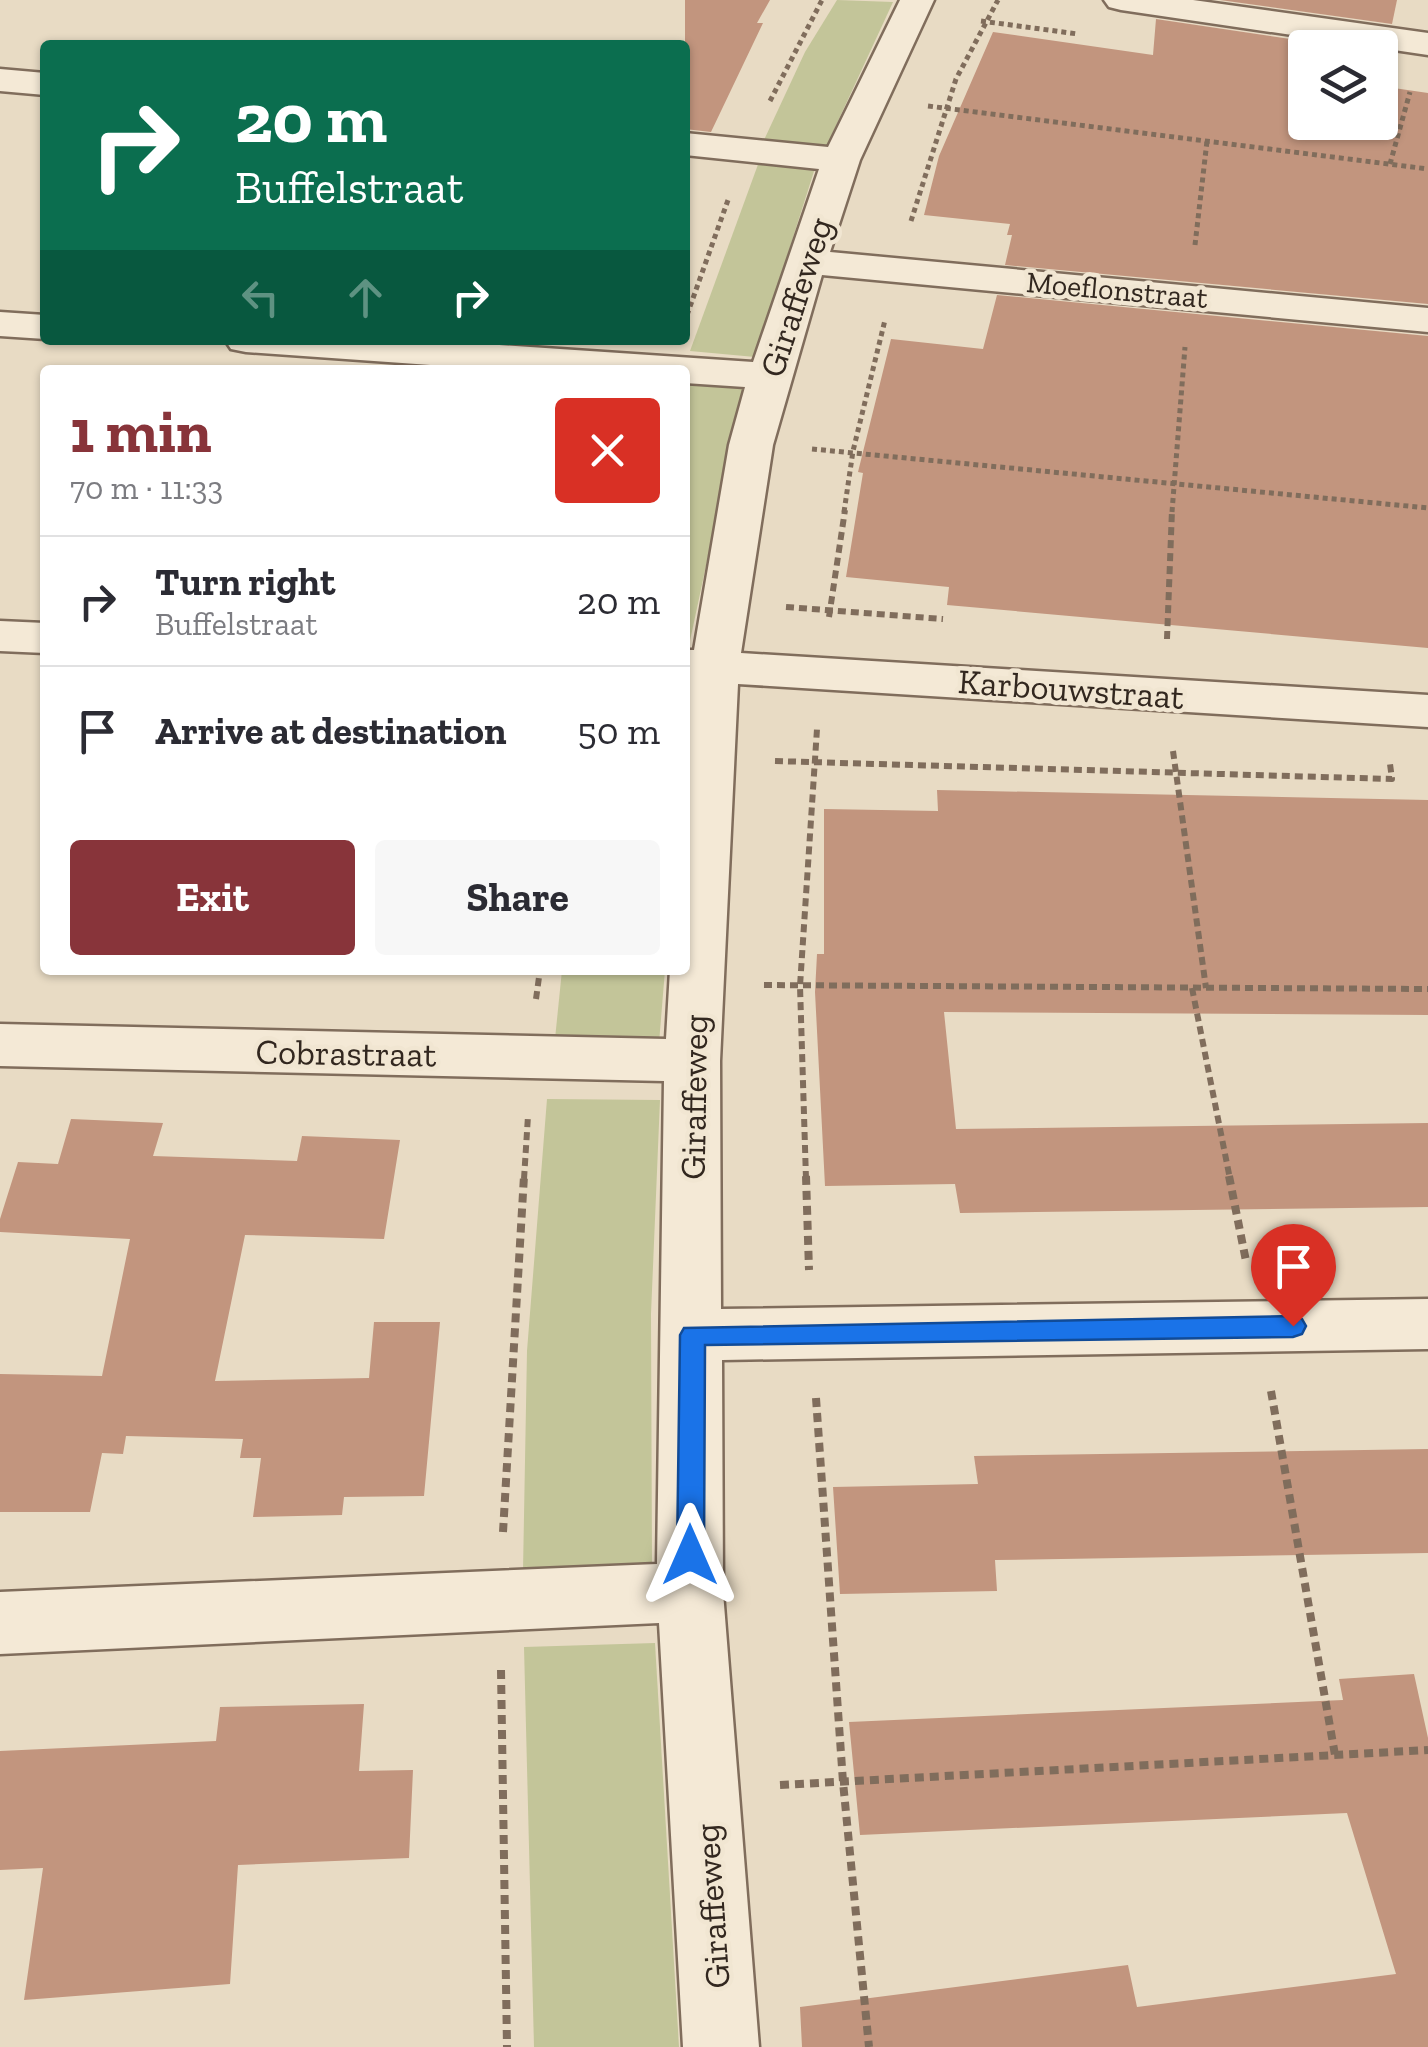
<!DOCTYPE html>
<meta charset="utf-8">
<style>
:root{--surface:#fff;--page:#f7f7f7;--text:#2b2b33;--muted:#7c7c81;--line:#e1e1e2;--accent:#88343a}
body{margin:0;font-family:"Zilla Slab",serif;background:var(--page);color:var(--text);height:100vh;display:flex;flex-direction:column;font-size:38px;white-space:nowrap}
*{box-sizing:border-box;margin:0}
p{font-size:32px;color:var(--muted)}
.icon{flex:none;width:55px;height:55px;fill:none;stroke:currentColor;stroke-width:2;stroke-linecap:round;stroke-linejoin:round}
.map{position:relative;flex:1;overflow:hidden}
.drawer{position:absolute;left:40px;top:365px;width:650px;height:610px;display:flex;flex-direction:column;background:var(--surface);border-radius:10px;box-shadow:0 2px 8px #0004}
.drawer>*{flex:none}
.banner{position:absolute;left:40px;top:40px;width:650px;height:305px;border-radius:10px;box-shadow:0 2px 8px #0004;background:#0b6e4f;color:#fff;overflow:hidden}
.fabs{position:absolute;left:1288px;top:30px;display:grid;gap:20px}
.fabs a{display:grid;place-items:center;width:110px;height:110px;border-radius:10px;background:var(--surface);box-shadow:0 2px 8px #0004;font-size:50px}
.pin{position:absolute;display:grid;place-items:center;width:85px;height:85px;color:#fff;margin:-102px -42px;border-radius:50% 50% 50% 0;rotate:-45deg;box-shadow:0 0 10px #0007}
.pin .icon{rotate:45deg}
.me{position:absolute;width:110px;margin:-55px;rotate:0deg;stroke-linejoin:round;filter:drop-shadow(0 0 8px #0008)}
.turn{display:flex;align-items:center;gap:35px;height:210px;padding:0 30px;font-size:45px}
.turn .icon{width:130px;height:130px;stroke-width:2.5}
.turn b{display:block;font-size:70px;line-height:85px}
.lanes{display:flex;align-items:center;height:95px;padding:0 30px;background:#0003;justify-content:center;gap:50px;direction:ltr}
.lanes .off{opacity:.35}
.round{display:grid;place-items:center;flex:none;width:105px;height:105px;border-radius:10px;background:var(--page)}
.summary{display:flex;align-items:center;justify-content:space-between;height:170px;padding:0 30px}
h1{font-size:60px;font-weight:700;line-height:75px;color:var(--accent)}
.primary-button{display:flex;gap:20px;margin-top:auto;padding:20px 30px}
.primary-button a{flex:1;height:115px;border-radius:10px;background:var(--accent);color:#fff;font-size:40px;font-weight:700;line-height:115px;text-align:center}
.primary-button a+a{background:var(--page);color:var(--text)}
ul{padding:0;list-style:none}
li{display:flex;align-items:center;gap:30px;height:130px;padding:0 30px;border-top:2px solid var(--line)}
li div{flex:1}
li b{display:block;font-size:38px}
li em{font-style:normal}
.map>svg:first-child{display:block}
.green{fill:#c3c599}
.building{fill:#c2957e}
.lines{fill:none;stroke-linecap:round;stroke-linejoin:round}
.street-casing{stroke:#806d5c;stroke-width:5}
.path-far2{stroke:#806d5c;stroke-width:5;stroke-dasharray:5 4;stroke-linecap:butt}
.path-far1{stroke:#806d5c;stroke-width:6;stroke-dasharray:8 5;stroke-linecap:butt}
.path{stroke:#806d5c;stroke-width:8;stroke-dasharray:9 6;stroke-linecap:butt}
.street{fill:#f4e9d6;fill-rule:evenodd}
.route{fill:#1a73e8;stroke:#114b97;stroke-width:2.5}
.labels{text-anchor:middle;stroke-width:9;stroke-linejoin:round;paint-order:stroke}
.far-street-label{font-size:30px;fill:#32271f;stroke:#f1e6d2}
.street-label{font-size:35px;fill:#32271f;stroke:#f1e6d2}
</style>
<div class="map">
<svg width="1428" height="2047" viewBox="0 0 1428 2047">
<rect width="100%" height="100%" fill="#e8dbc4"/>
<!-- green -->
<g class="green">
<path d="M 837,0 L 893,2 L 826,147 L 764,140 L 805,52 Z"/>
<path d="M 760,159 L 816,165 L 755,357 L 690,351 Z"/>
<path d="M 685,382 L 744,387 L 687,655 L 685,654 Z"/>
<path d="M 562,970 L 665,970 L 659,1043 L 555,1039 Z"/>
<path d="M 547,1099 L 660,1100 L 651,1314 L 652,1566 L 523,1571 L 527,1351 Z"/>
<path d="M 655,1643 L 679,2047 L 534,2047 L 524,1647 Z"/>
</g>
<!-- building -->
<g class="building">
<path d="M 685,0 L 770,0 L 757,23 L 763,23 L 711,132 L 685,129 Z"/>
<path d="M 1220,0 L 1397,0 L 1392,24 Z"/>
<path d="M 1156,19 L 1351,48 L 1305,48 L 1305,122 L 1380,122 L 1380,86 L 1428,93 L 1428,304 L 1005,265 L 1012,235 L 1007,235 L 1010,224 L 924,215 L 939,156 L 993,32 L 1153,55 Z"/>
<path d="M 997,295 L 1428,336 L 1428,648 L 947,605 L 949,587 L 846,577 L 863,473 L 858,472 L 891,339 L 983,349 Z"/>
<path d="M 937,790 L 1428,800 L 1428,1015 L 944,1012 L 956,1129 L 1428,1123 L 1428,1207 L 960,1213 L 955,1184 L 825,1186 L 815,992 L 817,954 L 824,954 L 824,809 L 938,811 Z"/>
<path d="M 71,1119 L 163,1123 L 153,1156 L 297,1161 L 302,1136 L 400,1140 L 384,1239 L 245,1235 L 215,1381 L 369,1378 L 374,1322 L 440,1322 L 424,1496 L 344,1497 L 342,1515 L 253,1517 L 261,1458 L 240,1458 L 243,1439 L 126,1436 L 123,1454 L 102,1453 L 90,1512 L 0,1512 L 0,1374 L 102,1376 L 130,1239 L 0,1232 L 0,1219 L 18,1162 L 58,1164 Z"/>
<path d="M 1428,1449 L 1428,1553 L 995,1560 L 997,1591 L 840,1594 L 833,1487 L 978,1484 L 974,1456 Z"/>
<path d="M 1414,1674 L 1428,1738 L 1428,2047 L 802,2047 L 800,2007 L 1128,1965 L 1137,2007 L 1396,1974 L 1347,1813 L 860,1835 L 849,1722 L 1343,1700 L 1339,1679 Z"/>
<path d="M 364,1704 L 359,1771 L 413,1770 L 409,1858 L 238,1865 L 230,1984 L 24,2000 L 43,1868 L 0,1870 L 0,1751 L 216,1741 L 220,1707 Z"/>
</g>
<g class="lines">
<defs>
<g id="street">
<path d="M 900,0 L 934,0 L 860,160 L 830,252 L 1428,308 L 1428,332 L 822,275 L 773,445 L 741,653 L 1428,695 L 1428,727 L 738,684 L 720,1061 L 721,1309 L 1428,1299 L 1428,1349 L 722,1360 L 723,1592 L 759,2047 L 683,2047 L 659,1623 L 0,1654 L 0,1592 L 657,1564 L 664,1081 L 0,1066 L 0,1024 L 666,1039 L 670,970 L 685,970 L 685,756 L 690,681 L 685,680 L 685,650 L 694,650 L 729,445 L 745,387 L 685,383 L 685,370 L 501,370 L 246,352 L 231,349 L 225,340 L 426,340 L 753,362 L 819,169 L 685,155 L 685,133 L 828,147 Z"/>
<path d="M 1104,0 L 1193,0 L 1428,33 L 1428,55 L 1121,10 L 1109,7 Z"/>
<path d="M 0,69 L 45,73 L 45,95 L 0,91 Z"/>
<path d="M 0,312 L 45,315 L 45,339 L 0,336 Z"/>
<path d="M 0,621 L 45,623 L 45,653 L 0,651 Z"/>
</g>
</defs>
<!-- street casing -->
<use href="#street" class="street-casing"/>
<!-- path-far2 -->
<g class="path-far2">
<path d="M 981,21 L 1078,34"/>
<path d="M 770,101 L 822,0"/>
<path d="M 928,106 L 1428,169"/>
<path d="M 1390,164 L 1410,92"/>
<path d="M 911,221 L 956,79 L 998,0"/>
<path d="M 1195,245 L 1207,141"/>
<path d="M 687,315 L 728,200"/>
<path d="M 812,449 L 1428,508"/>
<path d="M 844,512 L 853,451 L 885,320"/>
<path d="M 1172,512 L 1185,347"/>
</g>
<!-- path-far1 -->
<g class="path-far1">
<path d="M 786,607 L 943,619"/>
<path d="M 829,617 L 845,510"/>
<path d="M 1167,639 L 1172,510"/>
<path d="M 1173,751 L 1206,988"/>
<path d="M 775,761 L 1392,779 L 1390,764"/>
<path d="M 764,985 L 1428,989"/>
<path d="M 1192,988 L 1230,1179"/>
<path d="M 536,999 L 540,970"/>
<path d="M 524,1179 L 528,1116"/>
<path d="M 806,1179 L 800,986 L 817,729"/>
</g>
<!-- path -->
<g class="path">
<path d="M 806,1176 L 809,1270"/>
<path d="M 1229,1176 L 1246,1261"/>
<path d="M 1271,1391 L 1335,1755"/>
<path d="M 816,1398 L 843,1782 L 869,2047"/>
<path d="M 503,1532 L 524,1176"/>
<path d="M 501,1670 L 507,2047"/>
<path d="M 780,1785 L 1428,1750"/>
</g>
<!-- street -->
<use href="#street" class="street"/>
</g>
<!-- route -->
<path class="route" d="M 1293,1316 L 1302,1319 L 1306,1326 L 1302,1334 L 1293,1337 L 705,1345 L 704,1555 L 700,1564 L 690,1567 L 681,1564 L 677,1555 L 680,1335 L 684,1328 Z"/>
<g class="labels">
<!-- far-street labels -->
<g class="far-street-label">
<text transform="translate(1117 290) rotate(5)" y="10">Moeflonstraat</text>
</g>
<!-- street labels -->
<g class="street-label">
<text transform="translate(796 297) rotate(-72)" y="12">Giraffeweg</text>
<text transform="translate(1071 689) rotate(4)" y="12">Karbouwstraat</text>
<text transform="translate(346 1053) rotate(1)" y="12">Cobrastraat</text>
<text transform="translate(694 1097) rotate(-89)" y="12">Giraffeweg</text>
<text transform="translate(712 1906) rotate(-94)" y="12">Giraffeweg</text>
</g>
</g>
</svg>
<div class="fabs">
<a><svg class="icon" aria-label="layers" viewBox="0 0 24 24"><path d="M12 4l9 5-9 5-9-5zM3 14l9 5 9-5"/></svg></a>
</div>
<div class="pin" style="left:1293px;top:1326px;background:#d93025"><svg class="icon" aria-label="arrive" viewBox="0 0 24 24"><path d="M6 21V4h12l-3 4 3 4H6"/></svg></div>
<svg class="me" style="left:690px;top:1555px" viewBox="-20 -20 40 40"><path d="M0-17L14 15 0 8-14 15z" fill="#1a73e8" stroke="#fff" stroke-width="4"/></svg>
<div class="banner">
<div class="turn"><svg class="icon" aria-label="right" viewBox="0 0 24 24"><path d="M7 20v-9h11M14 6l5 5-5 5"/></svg><div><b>20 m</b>Buffelstraat</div></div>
<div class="lanes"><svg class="icon off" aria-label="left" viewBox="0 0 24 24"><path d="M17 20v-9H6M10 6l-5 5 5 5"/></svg><svg class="icon off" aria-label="ahead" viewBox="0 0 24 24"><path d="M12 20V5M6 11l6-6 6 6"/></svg><svg class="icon" aria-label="right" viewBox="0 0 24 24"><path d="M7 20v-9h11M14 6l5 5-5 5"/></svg></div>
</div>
<section class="drawer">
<div class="summary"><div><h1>1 min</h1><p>70 m · 11:33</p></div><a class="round" style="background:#d93025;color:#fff"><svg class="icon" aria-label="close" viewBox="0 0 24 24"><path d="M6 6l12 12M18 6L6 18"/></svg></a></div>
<ul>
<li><svg class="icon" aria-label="right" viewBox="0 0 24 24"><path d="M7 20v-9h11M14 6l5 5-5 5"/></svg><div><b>Turn right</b><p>Buffelstraat</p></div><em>20 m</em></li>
<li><svg class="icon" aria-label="arrive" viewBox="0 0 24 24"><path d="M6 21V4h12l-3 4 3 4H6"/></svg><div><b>Arrive at destination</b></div><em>50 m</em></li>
</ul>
<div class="primary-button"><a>Exit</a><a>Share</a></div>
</section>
</div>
